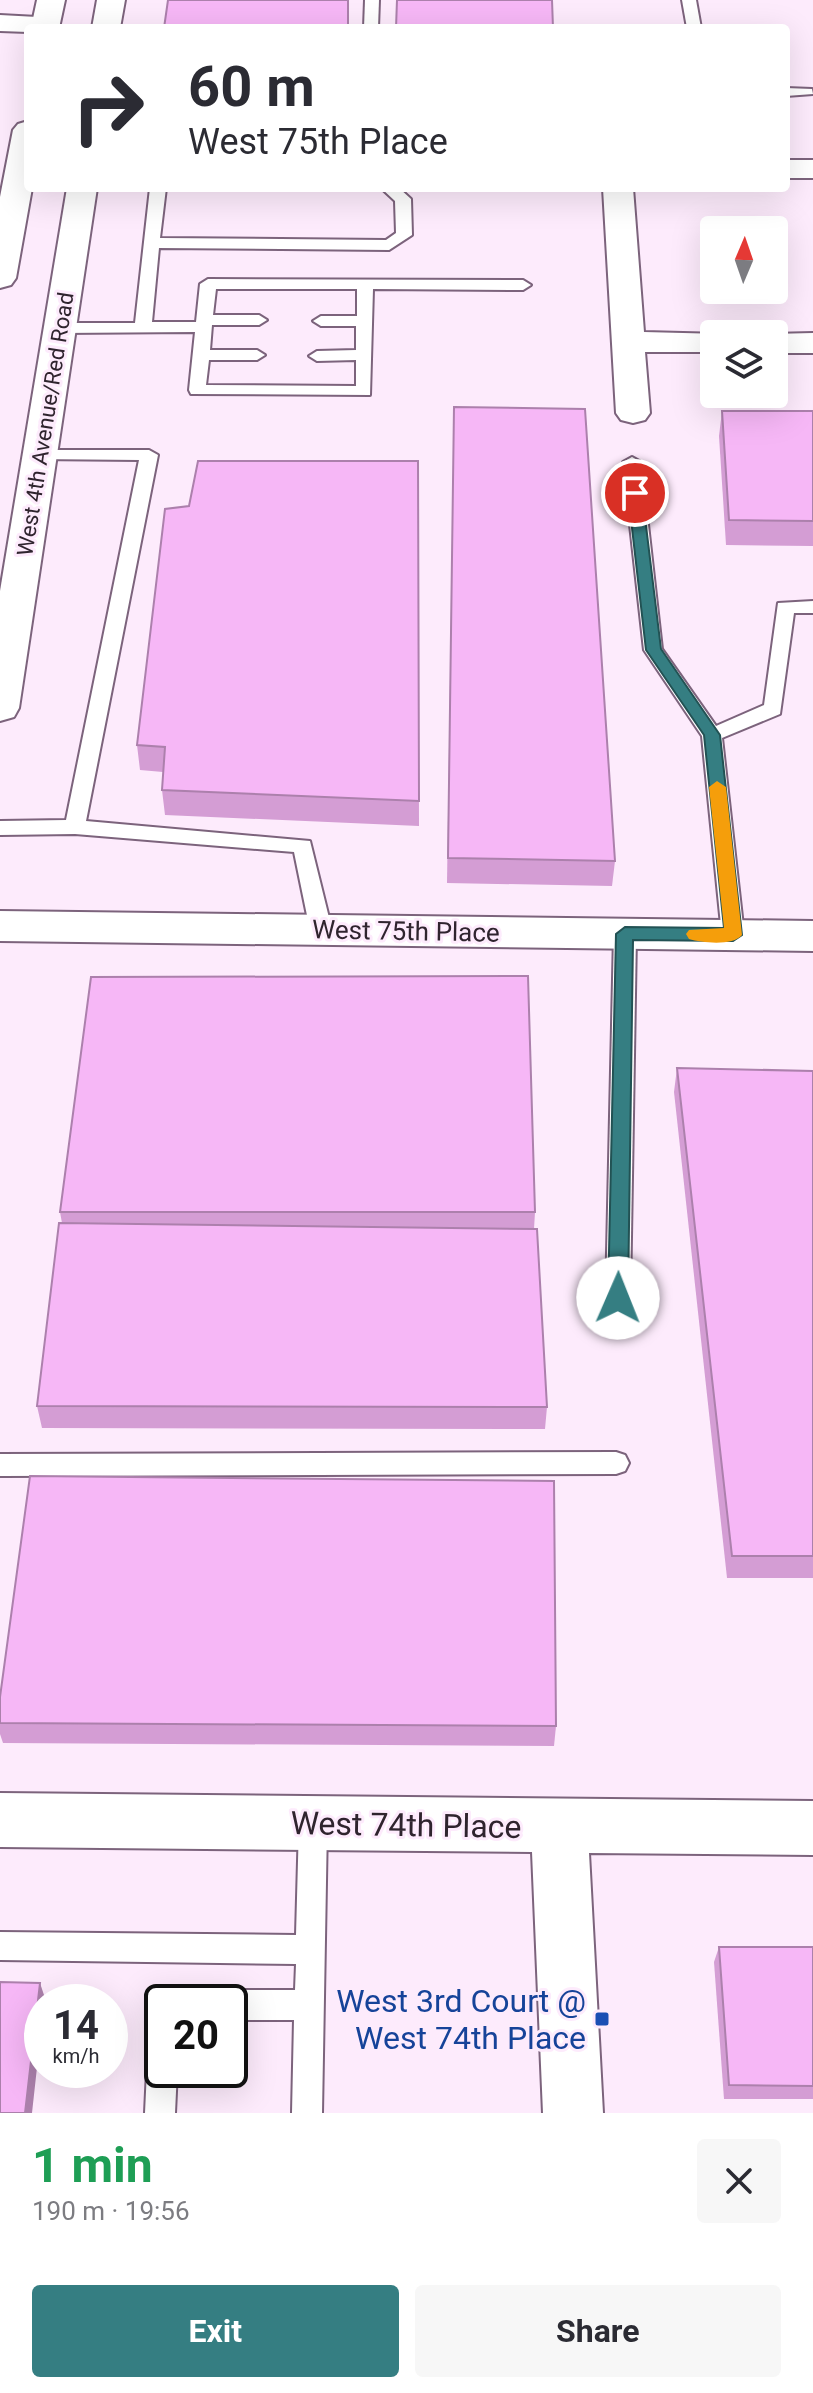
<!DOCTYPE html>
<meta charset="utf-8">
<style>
:root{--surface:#fff;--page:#f7f7f7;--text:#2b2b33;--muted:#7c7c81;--accent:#357e82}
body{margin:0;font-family:Roboto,sans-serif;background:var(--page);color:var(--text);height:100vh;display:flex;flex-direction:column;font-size:30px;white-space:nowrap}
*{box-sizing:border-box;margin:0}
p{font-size:26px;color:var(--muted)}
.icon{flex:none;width:44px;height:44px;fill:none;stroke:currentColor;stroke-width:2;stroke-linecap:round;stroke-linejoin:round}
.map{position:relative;height:2113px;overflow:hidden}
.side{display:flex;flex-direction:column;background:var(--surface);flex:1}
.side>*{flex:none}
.guide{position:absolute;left:24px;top:24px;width:766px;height:168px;border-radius:8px;box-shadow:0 8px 32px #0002;background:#fff;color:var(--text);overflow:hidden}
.needle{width:52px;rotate:2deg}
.controls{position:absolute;left:700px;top:216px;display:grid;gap:16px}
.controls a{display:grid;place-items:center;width:88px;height:88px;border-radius:8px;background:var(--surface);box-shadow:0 8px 32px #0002;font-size:40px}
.speed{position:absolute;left:24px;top:1984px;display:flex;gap:16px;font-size:40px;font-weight:700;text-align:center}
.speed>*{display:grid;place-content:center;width:104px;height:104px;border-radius:50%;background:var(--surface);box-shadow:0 8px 32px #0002;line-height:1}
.speed small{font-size:20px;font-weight:400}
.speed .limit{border:4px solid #111;border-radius:12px;background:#fff;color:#111}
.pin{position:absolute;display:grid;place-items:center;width:68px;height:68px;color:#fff;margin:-34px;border:4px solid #fff;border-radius:50%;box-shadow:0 2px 8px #0007}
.me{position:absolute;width:88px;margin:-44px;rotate:1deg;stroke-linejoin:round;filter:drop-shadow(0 0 6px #0008)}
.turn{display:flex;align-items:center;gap:28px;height:168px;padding:0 32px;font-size:36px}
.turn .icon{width:104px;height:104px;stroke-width:2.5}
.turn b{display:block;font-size:56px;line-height:68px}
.round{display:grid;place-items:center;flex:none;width:84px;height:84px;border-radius:8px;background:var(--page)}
.overview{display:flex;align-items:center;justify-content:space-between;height:136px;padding:0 32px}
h1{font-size:48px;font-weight:700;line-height:60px;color:#1e9e55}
.cta{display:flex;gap:16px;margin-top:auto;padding:16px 32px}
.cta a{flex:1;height:92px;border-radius:8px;background:var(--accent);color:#fff;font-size:32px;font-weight:700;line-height:92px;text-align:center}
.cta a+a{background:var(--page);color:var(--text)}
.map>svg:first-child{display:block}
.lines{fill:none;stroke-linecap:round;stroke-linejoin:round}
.service-casing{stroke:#7c637c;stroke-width:4}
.minor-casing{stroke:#7c637c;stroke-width:4}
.primary-casing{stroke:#7c637c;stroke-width:4}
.service{fill:#fff;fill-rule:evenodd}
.minor{fill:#fff;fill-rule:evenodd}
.primary{fill:#fff;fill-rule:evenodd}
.wall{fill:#d49dd4}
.shaded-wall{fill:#ac80ac}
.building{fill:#f6b7f6;stroke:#ac80ac;stroke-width:2}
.route{fill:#357e82;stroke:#225254;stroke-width:2}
.slow{fill:#f59e0b}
.transit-dot{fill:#1a4fb4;stroke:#fdebfc;stroke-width:3}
.labels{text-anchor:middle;stroke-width:6;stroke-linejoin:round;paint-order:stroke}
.far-street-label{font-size:22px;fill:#2f242e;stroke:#fdebfc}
.street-label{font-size:26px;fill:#2f242e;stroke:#fdebfc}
.near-street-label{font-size:32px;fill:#2f242e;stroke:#fdebfc}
.near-transit-label{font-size:32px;fill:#164399;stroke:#fdebfc;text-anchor:end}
</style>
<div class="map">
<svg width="813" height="2113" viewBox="0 0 813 2113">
<rect width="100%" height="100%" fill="#fdebfc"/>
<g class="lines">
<defs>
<g id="service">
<path d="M 365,0 L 379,0 L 378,28 L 364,28 Z"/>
<path d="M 682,0 L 696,0 L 701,28 L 687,28 Z"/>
<path d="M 786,88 L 812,89 L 813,94 L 786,96 Z"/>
<path d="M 150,188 L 166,188 L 160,238 L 386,240 L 396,233 L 395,201 L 381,188 L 399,188 L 411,199 L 412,235 L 389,250 L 159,248 L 152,322 L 196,322 L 200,284 L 208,279 L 523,280 L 531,285 L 523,290 L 373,289 L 370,395 L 191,394 L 189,390 L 195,332 L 61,333 L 53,328 L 61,323 L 135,323 ZM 216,289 L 357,289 L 357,316 L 321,316 L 313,321 L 321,326 L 356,326 L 356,350 L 317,351 L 309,356 L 317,361 L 356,360 L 356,386 L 206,385 L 209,360 L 257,360 L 265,355 L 257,350 L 210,350 L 212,325 L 259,325 L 267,320 L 259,315 L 213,315 Z"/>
<path d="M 40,450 L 149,450 L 158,455 L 86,821 L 310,841 L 332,930 L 328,935 L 314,935 L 310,930 L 294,852 L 75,834 L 0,835 L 0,821 L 66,820 L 139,460 L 34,459 L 31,455 Z"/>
<path d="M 632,457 L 641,462 L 662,649 L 716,726 L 764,705 L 778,603 L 813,601 L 813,613 L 794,613 L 780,714 L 722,738 L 744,935 L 740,940 L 726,940 L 722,935 L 702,736 L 644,650 L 623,462 Z"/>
<path d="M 625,926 L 632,929 L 636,934 L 630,1298 L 626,1305 L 618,1308 L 610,1305 L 606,1298 L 614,934 L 618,929 Z"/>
<path d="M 616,1452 L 625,1455 L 629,1463 L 625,1471 L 616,1474 L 0,1476 L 0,1454 Z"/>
<path d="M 313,1810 L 323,1814 L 327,1824 L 322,2113 L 292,2113 L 294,2020 L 230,2020 L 230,2002 L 217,2002 L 220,1995 L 230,1990 L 295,1990 L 296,1964 L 0,1960 L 0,1932 L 296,1935 L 299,1824 L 303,1814 Z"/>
<path d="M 162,2055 L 162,2070 L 177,2070 L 175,2113 L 145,2113 L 147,2070 L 151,2059 Z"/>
</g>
<g id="minor">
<path d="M 0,15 L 56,18 L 60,24 L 57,28 L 28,28 L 28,32 L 0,31 Z"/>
<rect x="786" y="160" width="27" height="18"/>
<path d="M 603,188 L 633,188 L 644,332 L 722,334 L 714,334 L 714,352 L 645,352 L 650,413 L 645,420 L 633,423 L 621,420 L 616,413 Z"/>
<path d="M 813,333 L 813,353 L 774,353 L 774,334 L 771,334 Z"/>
<path d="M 0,911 L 813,921 L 813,951 L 0,941 Z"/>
<path d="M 0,1793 L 813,1801 L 813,1855 L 589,1853 L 603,2113 L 543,2113 L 532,1852 L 0,1847 Z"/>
</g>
<g id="primary">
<path d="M 37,0 L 65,0 L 59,28 L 31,28 Z"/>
<path d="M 97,0 L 125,0 L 120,28 L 92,28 Z"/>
<path d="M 28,121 L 28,188 L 32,188 L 16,278 L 11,285 L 0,288 L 0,197 L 13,130 L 18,124 Z"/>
<path d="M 67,188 L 97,188 L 19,708 L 14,717 L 0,721 L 0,591 Z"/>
</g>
</defs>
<!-- service casing -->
<use href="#service" class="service-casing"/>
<!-- minor casing -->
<use href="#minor" class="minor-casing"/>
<!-- primary casing -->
<use href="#primary" class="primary-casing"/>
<!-- service -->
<use href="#service" class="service"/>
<!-- minor -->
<use href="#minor" class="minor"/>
<!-- primary -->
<use href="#primary" class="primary"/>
</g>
<!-- wall -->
<g class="wall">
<path d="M 454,407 L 615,861 L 612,886 L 447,883 Z"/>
<path d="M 722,411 L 813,411 L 813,546 L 726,545 L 719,436 Z"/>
<path d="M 418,461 L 419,826 L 165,815 L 162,790 L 163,772 L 140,770 L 137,745 L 189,506 Z"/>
<path d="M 677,1068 L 813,1071 L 813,1578 L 727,1578 L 674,1092 Z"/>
<path d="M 60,1212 L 535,1212 L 534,1229 L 547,1407 L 545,1429 L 42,1428 L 37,1406 L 62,1223 Z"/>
<path d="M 0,1697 L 556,1726 L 554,1746 L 3,1743 L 0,1734 Z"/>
<path d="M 719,1947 L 813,1947 L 813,2099 L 724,2099 L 714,1962 Z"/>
</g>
<!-- shaded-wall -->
<path class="shaded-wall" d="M 40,1983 L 45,1998 L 44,2002 L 42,2002 L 42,2022 L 32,2113 L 25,2113 Z"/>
<!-- building -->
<g class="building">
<path d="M 168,0 L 348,0 L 348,28 L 164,28 Z"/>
<path d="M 397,0 L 552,0 L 553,28 L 396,28 Z"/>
<path d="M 454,407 L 585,409 L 615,861 L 448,858 Z"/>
<path d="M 722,411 L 813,411 L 813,521 L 729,520 Z"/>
<path d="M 198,461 L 418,461 L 419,801 L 162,790 L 165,747 L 137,745 L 165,509 L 189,506 Z"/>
<path d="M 528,976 L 535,1212 L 60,1212 L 91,977 Z"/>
<path d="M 677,1068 L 813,1071 L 813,1556 L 732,1556 Z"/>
<path d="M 59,1223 L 537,1229 L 547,1407 L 37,1406 Z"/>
<path d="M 30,1476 L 554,1481 L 556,1726 L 0,1723 L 0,1697 Z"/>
<path d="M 719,1947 L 813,1947 L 813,2086 L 729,2085 Z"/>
<path d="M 0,1982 L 40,1983 L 25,2113 L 0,2113 Z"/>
</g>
<!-- route -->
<path class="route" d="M 635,489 L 642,493 L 661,649 L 720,735 L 742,935 L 733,941 L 633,940 L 628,1298 L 625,1304 L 618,1307 L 611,1304 L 608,1298 L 616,934 L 625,927 L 724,928 L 704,735 L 646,650 L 628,493 Z"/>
<!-- slow -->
<path class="slow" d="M 717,781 L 726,787 L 742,935 C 733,946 703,943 689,939 L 686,934 L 689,930 L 724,928 L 709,787 Z"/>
<!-- markers -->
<rect class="transit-dot" x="594" y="2011" width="16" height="16" rx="4"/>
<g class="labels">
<!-- far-street labels -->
<g class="far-street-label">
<text transform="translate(45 424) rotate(-81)" y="8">West 4th Avenue/Red Road</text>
</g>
<!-- street labels -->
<g class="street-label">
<text transform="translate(406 931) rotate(1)" y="9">West 75th Place</text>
</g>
<!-- near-street labels -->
<g class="near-street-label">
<text transform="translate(406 1825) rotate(1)" y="11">West 74th Place</text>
</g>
<!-- near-transit labels -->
<g class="near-transit-label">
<text x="586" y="2012">West 3rd Court @<tspan x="586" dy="37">West 74th Place</tspan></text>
</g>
</g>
</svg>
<div class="controls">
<a><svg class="needle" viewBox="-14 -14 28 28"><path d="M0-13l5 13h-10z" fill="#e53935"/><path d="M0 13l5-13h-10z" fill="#7c7c81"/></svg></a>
<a><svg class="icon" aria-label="layers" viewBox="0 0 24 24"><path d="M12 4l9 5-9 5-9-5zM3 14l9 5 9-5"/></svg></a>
</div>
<div class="speed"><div>14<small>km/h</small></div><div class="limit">20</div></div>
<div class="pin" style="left:635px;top:493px;background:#d93025"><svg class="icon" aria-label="arrive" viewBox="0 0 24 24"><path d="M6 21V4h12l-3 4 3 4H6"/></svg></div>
<svg class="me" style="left:618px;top:1298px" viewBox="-20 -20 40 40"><circle r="19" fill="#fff"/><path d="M0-13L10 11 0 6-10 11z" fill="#357e82"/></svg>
<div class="guide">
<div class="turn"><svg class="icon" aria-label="right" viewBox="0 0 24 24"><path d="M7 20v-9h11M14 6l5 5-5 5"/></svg><div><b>60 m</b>West 75th Place</div></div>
</div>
</div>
<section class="side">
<div class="overview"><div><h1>1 min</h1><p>190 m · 19:56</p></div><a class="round"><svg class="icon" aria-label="close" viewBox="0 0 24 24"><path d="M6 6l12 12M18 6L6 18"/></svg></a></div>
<div class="cta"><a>Exit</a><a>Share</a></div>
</section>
